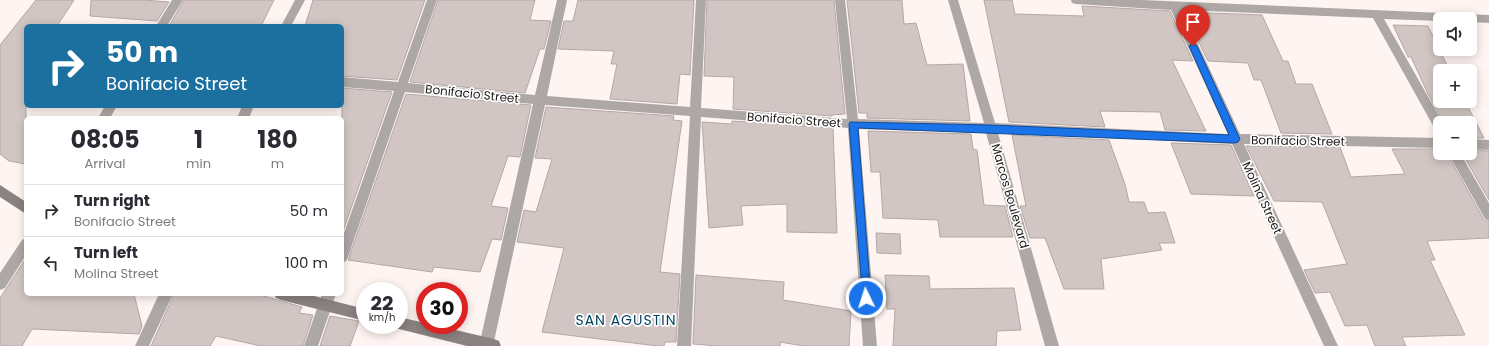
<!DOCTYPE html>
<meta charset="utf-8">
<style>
:root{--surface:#fff;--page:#f2f2f3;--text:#2b2b33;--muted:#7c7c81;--line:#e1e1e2}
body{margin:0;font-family:Poppins,sans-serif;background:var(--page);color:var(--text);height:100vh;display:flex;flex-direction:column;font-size:15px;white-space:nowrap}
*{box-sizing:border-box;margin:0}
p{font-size:13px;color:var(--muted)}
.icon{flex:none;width:22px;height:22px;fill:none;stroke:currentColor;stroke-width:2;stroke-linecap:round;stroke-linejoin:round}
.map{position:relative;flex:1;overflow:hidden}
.details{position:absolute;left:24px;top:116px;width:320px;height:180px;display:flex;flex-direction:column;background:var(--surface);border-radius:6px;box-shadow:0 2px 10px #0003}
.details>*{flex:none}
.hud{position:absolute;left:24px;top:24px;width:320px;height:84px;border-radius:6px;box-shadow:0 2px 10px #0003;background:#1b70a0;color:#fff;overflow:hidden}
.controls{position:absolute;left:1433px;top:12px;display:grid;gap:8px}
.controls a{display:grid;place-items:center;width:44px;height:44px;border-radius:6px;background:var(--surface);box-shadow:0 2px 10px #0003;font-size:20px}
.speed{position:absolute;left:356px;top:282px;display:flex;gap:8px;font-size:20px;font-weight:700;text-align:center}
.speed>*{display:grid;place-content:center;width:52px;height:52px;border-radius:50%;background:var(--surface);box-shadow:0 2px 10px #0003;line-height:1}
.speed small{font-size:10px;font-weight:400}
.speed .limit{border:6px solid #d22;background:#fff;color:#111}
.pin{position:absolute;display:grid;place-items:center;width:34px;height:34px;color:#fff;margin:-41px -17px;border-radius:50% 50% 50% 0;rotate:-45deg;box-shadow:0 0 4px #0007}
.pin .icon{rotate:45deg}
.me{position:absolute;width:44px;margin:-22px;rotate:356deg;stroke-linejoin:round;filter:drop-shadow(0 0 3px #0008)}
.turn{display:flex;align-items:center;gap:14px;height:84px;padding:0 16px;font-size:18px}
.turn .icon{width:52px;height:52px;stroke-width:2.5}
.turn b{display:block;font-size:28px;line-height:34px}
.eta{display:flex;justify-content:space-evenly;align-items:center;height:68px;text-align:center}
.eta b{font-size:24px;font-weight:700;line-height:28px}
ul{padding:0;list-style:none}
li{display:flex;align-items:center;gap:12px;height:52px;padding:0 16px;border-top:1px solid var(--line)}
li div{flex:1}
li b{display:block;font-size:15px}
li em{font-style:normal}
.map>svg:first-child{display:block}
.building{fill:#d1c6c3;stroke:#b3a8a5}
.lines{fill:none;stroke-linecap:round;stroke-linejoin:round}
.street{fill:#ada8a6;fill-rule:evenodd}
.secondary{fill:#898280;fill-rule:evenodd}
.route{fill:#1a73e8;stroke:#114b97}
.labels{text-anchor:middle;stroke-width:3.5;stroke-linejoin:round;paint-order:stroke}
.street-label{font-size:12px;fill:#1d1918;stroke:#fff}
.quarter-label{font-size:14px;letter-spacing:1px;fill:#054363;stroke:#fff}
</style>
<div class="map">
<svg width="1489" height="346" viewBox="0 0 1489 346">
<rect width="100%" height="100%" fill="#fef4f2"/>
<!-- building -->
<g class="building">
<path d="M 36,0 L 74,0 L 57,26 L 26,26 L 26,164 L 9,161 L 0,154 L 0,45 Z"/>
<path d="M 91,0 L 144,0 L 169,2 L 157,21 L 90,16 Z"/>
<path d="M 184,0 L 274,0 L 261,26 L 169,26 Z"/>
<path d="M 313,0 L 425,0 L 397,80 L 342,76 L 342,26 L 305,26 Z"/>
<path d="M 438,0 L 535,0 L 530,20 L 551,21 L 544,49 L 540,49 L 525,93 L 410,82 Z"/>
<path d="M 578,0 L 694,0 L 690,75 L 680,74 L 677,104 L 610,99 L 617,64 L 611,64 L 614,51 L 558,49 L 564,21 L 573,21 Z"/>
<path d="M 707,0 L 834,0 L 845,114 L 832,115 L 832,116 L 733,109 L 734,77 L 704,76 Z"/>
<path d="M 847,0 L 902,0 L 904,24 L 916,23 L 927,65 L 963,64 L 970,121 L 867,118 L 867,113 L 859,113 Z"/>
<path d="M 984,0 L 1012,0 L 1015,14 L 1084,16 L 1082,6 L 1170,11 L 1193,61 L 1172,60 L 1206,131 L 1165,130 L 1160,112 L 1158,112 L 1100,111 L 1105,127 L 1009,122 Z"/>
<path d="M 1184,12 L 1262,15 L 1283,61 L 1288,61 L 1296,84 L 1312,84 L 1332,134 L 1281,133 L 1261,80 L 1254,80 L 1248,63 L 1208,61 Z"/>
<path d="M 1393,25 L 1428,26 L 1450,71 L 1440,71 L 1440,101 L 1465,101 L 1484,138 L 1470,138 L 1470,123 L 1444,123 L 1428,94 L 1411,57 L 1408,57 Z"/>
<path d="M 342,88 L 392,92 L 342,234 Z"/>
<path d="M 406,94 L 531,105 L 520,157 L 508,156 L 491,206 L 508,208 L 501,240 L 492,239 L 480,272 L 434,267 L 432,272 L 348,260 Z"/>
<path d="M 546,107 L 674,116 L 673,120 L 682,121 L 660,272 L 680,274 L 676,342 L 665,342 L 664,346 L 658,346 L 542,332 L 564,248 L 517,242 L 524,210 L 536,212 L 552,159 L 535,158 Z"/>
<path d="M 732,121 L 833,128 L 837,233 L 787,232 L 787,204 L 741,206 L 743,225 L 709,228 L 702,122 L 732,124 Z"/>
<path d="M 868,131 L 971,134 L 973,149 L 977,150 L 984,205 L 1005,206 L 1013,237 L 940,237 L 938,220 L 883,218 L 880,172 L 871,172 Z"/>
<path d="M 1012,135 L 1109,140 L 1125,184 L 1129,202 L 1144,202 L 1148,213 L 1165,212 L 1175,243 L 1159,243 L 1162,250 L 1101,259 L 1104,289 L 1064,289 L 1045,238 L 1030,238 L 1020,206 L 1026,206 Z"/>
<path d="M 1171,143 L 1231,145 L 1254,196 L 1191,194 Z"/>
<path d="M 1246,146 L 1340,147 L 1351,177 L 1405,174 L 1392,149 L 1440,149 L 1440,153 L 1447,153 L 1484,220 L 1489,222 L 1489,238 L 1427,241 L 1435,260 L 1430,260 L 1465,335 L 1402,337 L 1406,346 L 1375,346 L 1367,325 L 1345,326 L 1330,292 L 1315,293 L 1304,270 L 1347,264 L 1322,202 L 1274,201 Z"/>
<path d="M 1470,150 L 1489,151 L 1489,200 L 1462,153 L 1470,153 Z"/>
<path d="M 876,233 L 900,234 L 901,254 L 877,253 Z"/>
<path d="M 26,258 L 26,294 L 134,294 L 142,326 L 139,334 L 32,329 L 22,346 L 0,346 L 0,298 Z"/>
<path d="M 696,275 L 784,282 L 783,300 L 851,311 L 849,346 L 804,346 L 780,342 L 780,346 L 718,346 L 693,344 Z"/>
<path d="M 885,275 L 929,276 L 930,289 L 1014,288 L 1021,330 L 997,331 L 996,346 L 893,346 L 895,309 L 887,309 Z"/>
<path d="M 174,294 L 257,294 L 302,307 L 299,313 L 313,315 L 303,346 L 261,346 L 216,336 L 210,346 L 151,346 Z"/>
<path d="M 330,316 L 359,321 L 350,346 L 320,346 Z"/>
</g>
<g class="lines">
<!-- street -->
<g class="street">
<path d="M 172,0 L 183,0 L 167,26 L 156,26 Z"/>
<path d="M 295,0 L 305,0 L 291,26 L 281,26 Z"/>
<path d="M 427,0 L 437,0 L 408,83 L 535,95 L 557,0 L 567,0 L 547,96 L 690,107 L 696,0 L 706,0 L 701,108 L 847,119 L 835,0 L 845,0 L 858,119 L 984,123 L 948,0 L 958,0 L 995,123 L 1228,134 L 1171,10 L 1076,4 L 1072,3 L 1071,0 L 1142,0 L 1489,15 L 1489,23 L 1470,22 L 1470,19 L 1440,19 L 1440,21 L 1384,19 L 1443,123 L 1440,123 L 1440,133 L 1436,131 L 1373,18 L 1182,10 L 1240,134 L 1440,138 L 1440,148 L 1244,144 L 1338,346 L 1324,346 L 1232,144 L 998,133 L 1059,346 L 1045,346 L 986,133 L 859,129 L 877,346 L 863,346 L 848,128 L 701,117 L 691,346 L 677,346 L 690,116 L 545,105 L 493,346 L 479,346 L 533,104 L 405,92 L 348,257 L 346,261 L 342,263 L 342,239 L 394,91 L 342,87 L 342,77 L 398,82 Z"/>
<path d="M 105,106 L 117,106 L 110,118 L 98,118 Z"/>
<path d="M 242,106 L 254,106 L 249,118 L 237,118 Z"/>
<path d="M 1470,139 L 1489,140 L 1489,150 L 1470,149 Z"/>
<path d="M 1448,153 L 1460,153 L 1489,203 L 1489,221 L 1485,219 Z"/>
<path d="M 26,238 L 26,255 L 5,288 L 0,290 L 0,273 L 22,240 Z"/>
<path d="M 159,294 L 173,294 L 149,346 L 135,346 Z"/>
<path d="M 322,294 L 336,294 L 318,346 L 304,346 Z"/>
</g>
<!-- secondary -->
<g class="secondary">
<path d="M 0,185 L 26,202 L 26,214 L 0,197 Z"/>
<path d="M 274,294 L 306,294 L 365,309 L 365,321 L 281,300 L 276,298 Z"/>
<path d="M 399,317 L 425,323 L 425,325 L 434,325 L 494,339 L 499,341 L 501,346 L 467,346 L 399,329 L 394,328 L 393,325 L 399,325 Z"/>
</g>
</g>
<!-- route -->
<path class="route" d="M 1193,43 L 1197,46 L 1240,139 L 1238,142 L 1235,143 L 858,128 L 871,298 L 870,302 L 866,303 L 863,302 L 849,124 L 850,122 L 991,125 L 1229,135 L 1189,46 Z"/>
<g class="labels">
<!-- street labels -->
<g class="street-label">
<text transform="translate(472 94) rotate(6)" y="4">Bonifacio Street</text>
<text transform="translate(794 120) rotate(4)" y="4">Bonifacio Street</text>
<text transform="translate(1298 141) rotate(1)" y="4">Bonifacio Street</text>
<text transform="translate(1010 196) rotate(74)" y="4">Marcos Boulevard</text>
<text transform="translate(1262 198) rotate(65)" y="4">Molina Street</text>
</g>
<!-- quarter labels -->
<g class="quarter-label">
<text x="626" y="325">SAN AGUSTIN</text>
</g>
</g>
</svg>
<div class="controls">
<a><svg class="icon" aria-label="sound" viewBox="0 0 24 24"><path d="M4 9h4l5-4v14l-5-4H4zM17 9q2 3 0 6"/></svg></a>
<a>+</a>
<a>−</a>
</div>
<div class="speed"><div>22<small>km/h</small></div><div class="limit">30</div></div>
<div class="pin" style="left:1193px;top:46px;background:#d93025"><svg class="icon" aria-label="arrive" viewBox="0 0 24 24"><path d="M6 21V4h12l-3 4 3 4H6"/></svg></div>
<svg class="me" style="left:866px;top:298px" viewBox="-20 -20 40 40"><circle r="17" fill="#1a73e8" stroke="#fff" stroke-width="3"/><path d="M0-11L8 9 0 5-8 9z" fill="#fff"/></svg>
<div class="hud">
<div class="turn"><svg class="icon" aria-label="right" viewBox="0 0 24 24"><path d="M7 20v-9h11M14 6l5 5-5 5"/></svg><div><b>50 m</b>Bonifacio Street</div></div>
</div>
<section class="details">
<div class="eta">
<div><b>08:05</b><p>Arrival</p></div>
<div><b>1</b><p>min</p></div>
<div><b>180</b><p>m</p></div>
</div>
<ul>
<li><svg class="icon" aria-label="right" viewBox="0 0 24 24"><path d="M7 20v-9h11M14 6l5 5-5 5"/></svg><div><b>Turn right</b><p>Bonifacio Street</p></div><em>50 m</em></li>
<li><svg class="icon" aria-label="left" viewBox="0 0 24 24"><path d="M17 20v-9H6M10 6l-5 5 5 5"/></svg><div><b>Turn left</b><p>Molina Street</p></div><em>100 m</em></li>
</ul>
</section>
</div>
